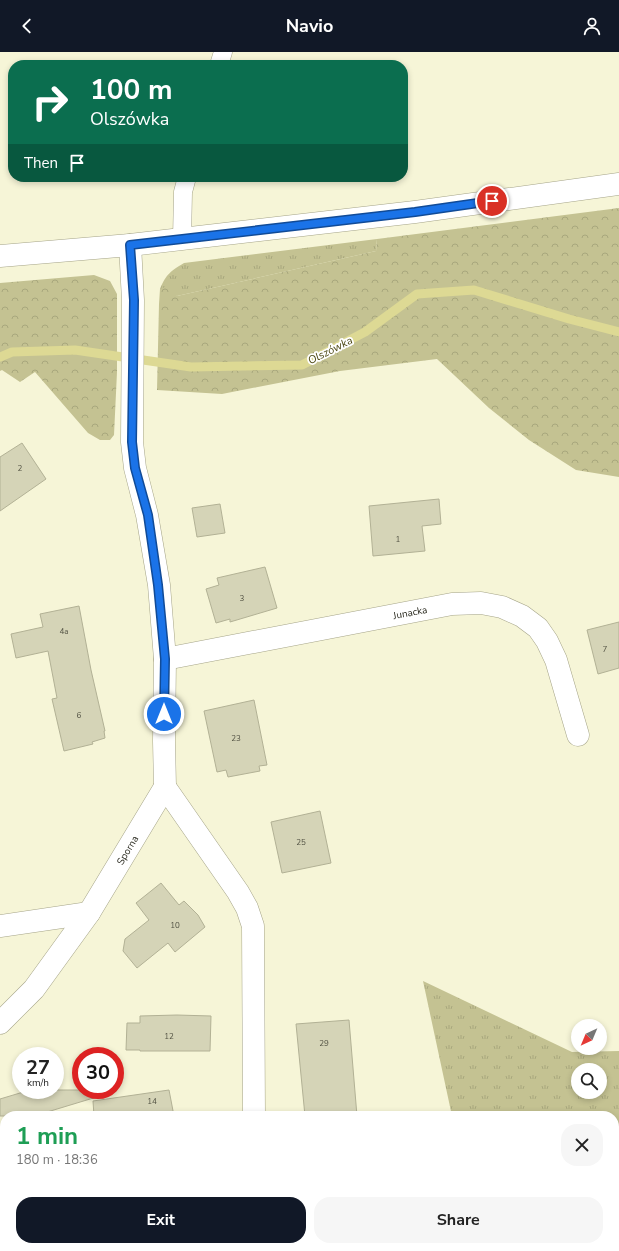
<!DOCTYPE html>
<meta charset="utf-8">
<style>
:root{--surface:#fff;--page:#f6f6f6;--text:#222;--muted:#767676;--accent:#111827}
body{margin:0;font-family:"Nunito Sans",sans-serif;background:var(--page);color:var(--text);height:100vh;display:flex;flex-direction:column;font-size:15px;white-space:nowrap}
*{box-sizing:border-box;margin:0}
p{font-size:13px;color:var(--muted)}
.icon{flex:none;width:22px;height:22px;fill:none;stroke:currentColor;stroke-width:2;stroke-linecap:round;stroke-linejoin:round}
.map{position:relative;flex:1;overflow:hidden}
.panel{position:absolute;left:0px;top:1059px;width:619px;height:140px;display:flex;flex-direction:column;background:var(--surface);border-radius:16px 16px 0 0;box-shadow:0 2px 6px #0003}
.panel>*{flex:none}
.guide{position:absolute;left:8px;top:8px;width:400px;height:122px;border-radius:16px;box-shadow:0 2px 6px #0003;background:#0b6e4f;color:#fff;overflow:hidden}
.needle{width:26px;rotate:224deg}
.buttons{position:absolute;left:571px;top:967px;display:grid;gap:8px}
.buttons a{display:grid;place-items:center;width:36px;height:36px;border-radius:50%;background:var(--surface);box-shadow:0 2px 6px #0003;font-size:20px}
.speed{position:absolute;left:12px;top:995px;display:flex;gap:8px;font-size:20px;font-weight:700;text-align:center}
.speed>*{display:grid;place-content:center;width:52px;height:52px;border-radius:50%;background:var(--surface);box-shadow:0 2px 6px #0003;line-height:1}
.speed small{font-size:10px;font-weight:400}
.speed .limit{border:6px solid #d22;background:#fff;color:#111}
.pin{position:absolute;display:grid;place-items:center;width:34px;height:34px;color:#fff;margin:-17px;border:2px solid #fff;border-radius:50%;box-shadow:0 1px 4px #0007}
.me{position:absolute;width:44px;margin:-22px;rotate:0deg;stroke-linejoin:round;filter:drop-shadow(0 0 3px #0008)}
.turn{display:flex;align-items:center;gap:14px;height:84px;padding:0 16px;font-size:18px}
.turn .icon{width:52px;height:52px;stroke-width:2.5}
.turn b{display:block;font-size:28px;line-height:34px}
.then{display:flex;align-items:center;height:38px;padding:0 16px;background:#0003;gap:8px;font-size:15px}
.round{display:grid;place-items:center;flex:none;width:42px;height:42px;border-radius:16px;background:var(--page)}
.overview{display:flex;align-items:center;justify-content:space-between;height:68px;padding:0 16px}
h1{font-size:24px;font-weight:700;line-height:30px;color:#1e9e55}
.action{display:flex;gap:8px;margin-top:auto;padding:8px 16px}
.action a{flex:1;height:46px;border-radius:16px;background:var(--accent);color:#fff;font-size:16px;font-weight:700;line-height:46px;text-align:center}
.action a+a{background:var(--page);color:var(--text)}
header{display:flex;justify-content:space-between;align-items:center;height:52px;padding:0 16px;background:var(--accent);color:#fff;font-size:18px;font-weight:700}
.map>svg:first-child{display:block}
.grass{fill:url(#grass-tufts);fill-rule:evenodd}
.forest{fill:url(#forest-crowns)}
.lines{fill:none;stroke-linecap:round;stroke-linejoin:round}
.stream{stroke:#ddd994;stroke-width:9}
.building{fill:#d5d4b7;stroke:#b2b195}
.lane-casing{stroke:#a5a488;stroke-width:19}
.street-casing{stroke:#a5a488;stroke-width:23}
.lane{stroke:#fff;stroke-width:18}
.street{stroke:#fff;stroke-width:22}
.route-casing{stroke:#114b97;stroke-width:10}
.route{stroke:#1a73e8;stroke-width:7}
.labels{text-anchor:middle;stroke-width:3.5;stroke-linejoin:round;paint-order:stroke}
.number-label{font-size:8px;fill:#525243}
.street-label{font-size:10px;fill:#27271c;stroke:#fff}
.water-label{font-size:11px;font-style:italic;fill:#4a4611;stroke:#fff}
</style>
<header><svg class="icon" aria-label="back" viewBox="0 0 24 24"><path d="M15 5l-7 7 7 7"/></svg>Navio<svg class="icon" aria-label="person" viewBox="0 0 24 24"><circle cx="12" cy="8" r="4"/><path d="M4 21q1-7 8-7t8 7"/></svg></header>
<div class="map">
<svg width="619" height="1199" viewBox="0 0 619 1199">
<defs>
<pattern id="grass-tufts" width="24" height="20" patternUnits="userSpaceOnUse"><rect width="24" height="20" fill="#c4c292"/><path d="M3 7l-1-3M5 7V3M7 7l1-3M15 17l-1-3M17 17v-4M19 17l1-3" fill="none" stroke="#a8a77d"/></pattern>
<pattern id="forest-crowns" width="20" height="18" patternUnits="userSpaceOnUse"><rect width="20" height="18" fill="#c4c292"/><path d="M2 6a3 3 0 1 1 6 0M12 15a3 3 0 1 1 6 0" fill="none" stroke="#a8a77d"/></pattern>
</defs>
<rect width="100%" height="100%" fill="#f6f5d7"/>
<!-- grass -->
<g class="grass">
<path d="M 377,187 L 376,199 L 177,244 L 160,237 C 166,222 171,219 184,211 Z"/>
<path d="M 423,929 L 572,1000 L 619,999 L 619,1199 L 481,1199 L 480,1194 L 614,1194 L 614,1064 L 452,1064 ZM 578,1018 L 600,1018 L 600,1040 L 578,1040 Z"/>
</g>
<!-- forest -->
<g class="forest">
<path d="M 619,156 L 619,425 L 576,418 L 529,388 L 489,356 L 437,307 L 340,319 L 222,342 L 157,338 L 159,252 L 160,237 L 170,233 L 177,244 L 376,199 L 377,187 Z"/>
<path d="M 94,223 L 110,229 L 117,242 L 117,320 L 114,383 L 110,388 L 100,388 L 88,381 L 35,320 L 20,330 L 2,318 L 0,319 L 0,231 Z"/>
</g>
<g class="lines">
<!-- stream -->
<path class="stream" d="M 0,305 L 12,300 L 75,298 L 191,315 L 302,313 L 365,280 L 417,242 L 474,238 L 569,267 L 619,280"/>
</g>
<!-- building -->
<g class="building">
<path d="M 22,391 L 46,427 L 0,459 L 0,405 Z"/>
<path d="M 439,447 L 441,472 L 422,474 L 425,499 L 373,504 L 369,454 Z"/>
<path d="M 220,452 L 225,481 L 197,485 L 192,456 Z"/>
<path d="M 265,515 L 277,556 L 230,570 L 230,567 L 216,571 L 206,537 L 219,533 L 217,526 Z"/>
<path d="M 79,554 L 91,618 L 105,679 L 104,679 L 105,686 L 92,690 L 93,692 L 64,699 L 52,647 L 57,646 L 48,599 L 16,606 L 11,582 L 43,575 L 40,562 Z"/>
<path d="M 619,570 L 619,616 L 598,622 L 587,578 Z"/>
<path d="M 254,648 L 267,713 L 259,714 L 260,719 L 228,725 L 226,718 L 217,720 L 204,659 Z"/>
<path d="M 320,759 L 331,811 L 282,821 L 271,770 Z"/>
<path d="M 161,831 L 179,853 L 184,849 L 198,863 L 205,875 L 175,900 L 168,891 L 137,916 L 123,899 L 125,887 L 149,868 L 136,851 Z"/>
<path d="M 177,963 L 211,964 L 210,999 L 140,999 L 140,998 L 126,998 L 127,971 L 140,971 L 140,964 Z"/>
<path d="M 349,968 L 357,1064 L 305,1064 L 296,972 Z"/>
<path d="M 30,1038 L 99,1038 L 100,1044 L 34,1064 L 0,1064 L 0,1047 Z"/>
<path d="M 169,1038 L 174,1064 L 94,1064 L 93,1049 Z"/>
</g>
<g class="lines">
<defs>
<g id="lane">
<path d="M 219,13 L 223,0"/>
<path d="M 182,187 L 183,140 L 187,125"/>
</g>
<g id="street">
<path d="M 130,193 L 133,248 L 132,390 L 135,416 L 147,463 L 159,533 L 165,607 L 164,689 L 165,735"/>
<path d="M 0,204 L 130,193 L 415,160 L 619,132"/>
<path d="M 165,607 L 452,552 L 481,551 L 502,555 L 522,564 L 538,576 L 547,589 L 556,608 L 578,683"/>
<path d="M 165,735 L 238,840 L 247,856 L 253,874 L 254,1064"/>
<path d="M 0,874 L 89,861"/>
<path d="M 0,971 L 34,937 L 89,861 L 165,735"/>
</g>
</defs>
<!-- lane casing -->
<use href="#lane" class="lane-casing"/>
<!-- street casing -->
<use href="#street" class="street-casing"/>
<!-- lane -->
<use href="#lane" class="lane"/>
<!-- street -->
<use href="#street" class="street"/>
</g>
<g class="lines">
<defs>
<path id="route" d="M 164,662 L 165,607 L 158,533 L 148,463 L 135,416 L 132,390 L 134,248 L 130,193 L 415,160 L 492,149"/>
</defs>
<!-- route casing -->
<use href="#route" class="route-casing"/>
<!-- route -->
<use href="#route" class="route"/>
</g>
<g class="labels">
<!-- number labels -->
<g class="number-label">
<text x="20" y="419">2</text>
<text x="398" y="490">1</text>
<text x="242" y="549">3</text>
<text x="64" y="582">4a</text>
<text x="605" y="600">7</text>
<text x="79" y="666">6</text>
<text x="236" y="689">23</text>
<text x="301" y="793">25</text>
<text x="175" y="876">10</text>
<text x="169" y="987">12</text>
<text x="324" y="994">29</text>
<text x="152" y="1052">14</text>
</g>
<!-- street labels -->
<g class="street-label">
<text transform="translate(410 560) rotate(-11)" y="4">Junacka</text>
<text transform="translate(127 798) rotate(-59)" y="4">Sporna</text>
</g>
<!-- water labels -->
<g class="water-label">
<text transform="translate(330 298) rotate(-27)" y="4">Olszówka</text>
</g>
</g>
</svg>
<div class="buttons">
<a><svg class="needle" viewBox="-14 -14 28 28"><path d="M0-13l5 13h-10z" fill="#e53935"/><path d="M0 13l5-13h-10z" fill="#767676"/></svg></a>
<a><svg class="icon" aria-label="search" viewBox="0 0 24 24"><circle cx="10" cy="10" r="6"/><path d="M15 15l6 6"/></svg></a>
</div>
<div class="speed"><div>27<small>km/h</small></div><div class="limit">30</div></div>
<div class="pin" style="left:492px;top:149px;background:#d93025"><svg class="icon" aria-label="arrive" viewBox="0 0 24 24"><path d="M6 21V4h12l-3 4 3 4H6"/></svg></div>
<svg class="me" style="left:164px;top:662px" viewBox="-20 -20 40 40"><circle r="17" fill="#1a73e8" stroke="#fff" stroke-width="3"/><path d="M0-11L8 9 0 5-8 9z" fill="#fff"/></svg>
<div class="guide">
<div class="turn"><svg class="icon" aria-label="right" viewBox="0 0 24 24"><path d="M7 20v-9h11M14 6l5 5-5 5"/></svg><div><b>100 m</b>Olszówka</div></div>
<div class="then">Then<svg class="icon" aria-label="arrive" viewBox="0 0 24 24"><path d="M6 21V4h12l-3 4 3 4H6"/></svg></div>
</div>
<section class="panel">
<div class="overview"><div><h1>1 min</h1><p>180 m · 18:36</p></div><a class="round"><svg class="icon" aria-label="close" viewBox="0 0 24 24"><path d="M6 6l12 12M18 6L6 18"/></svg></a></div>
<div class="action"><a>Exit</a><a>Share</a></div>
</section>
</div>
